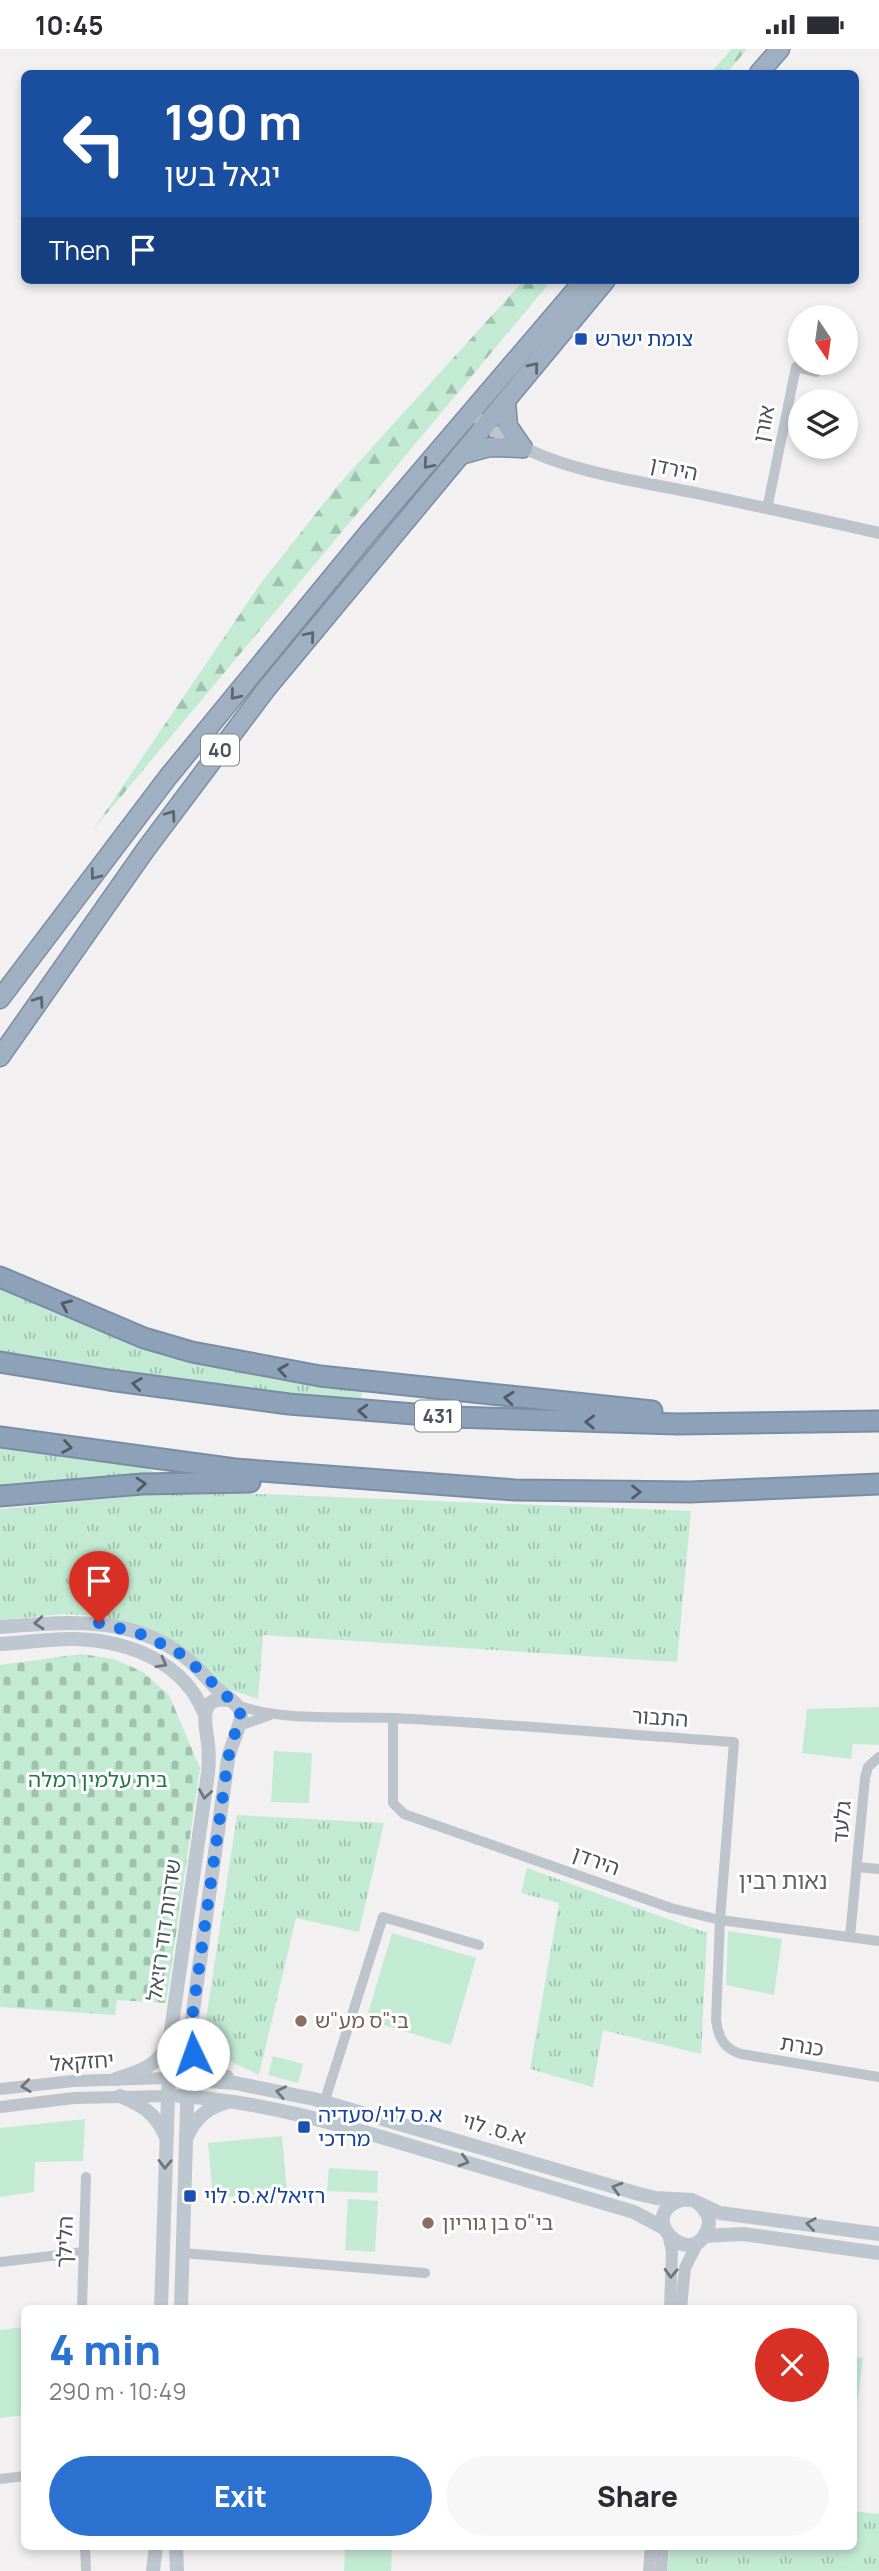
<!DOCTYPE html>
<meta charset="utf-8">
<style>
:root{--surface:#fff;--page:#f7f7f7;--text:#2b2b33;--muted:#7c7c81;--accent:#2c72d0}
body{margin:0;font-family:Manrope,"Noto Sans Hebrew",sans-serif;background:var(--page);color:var(--text);height:100vh;display:flex;flex-direction:column;font-size:26px;white-space:nowrap}
*{box-sizing:border-box;margin:0}
p{font-size:23px;color:var(--muted)}
.icon{flex:none;width:38px;height:38px;fill:none;stroke:currentColor;stroke-width:2;stroke-linecap:round;stroke-linejoin:round}
.map{position:relative;flex:1;overflow:hidden}
.details{position:absolute;left:21px;top:2256px;width:836px;height:245px;display:flex;flex-direction:column;background:var(--surface);border-radius:10px;box-shadow:0 4px 10px #0003}
.details>*{flex:none}
.banner{position:absolute;left:21px;top:21px;width:838px;height:214px;border-radius:10px;box-shadow:0 4px 10px #0003;background:#1a4fa0;color:#fff;overflow:hidden}
.needle{width:46px;rotate:167deg}
.fabs{position:absolute;left:788px;top:256px;display:grid;gap:14px}
.fabs a{display:grid;place-items:center;width:70px;height:70px;border-radius:50%;background:var(--surface);box-shadow:0 4px 10px #0003;font-size:35px}
.pin{position:absolute;display:grid;place-items:center;width:60px;height:60px;color:#fff;margin:-72px -30px;border-radius:50% 50% 50% 0;rotate:-45deg;box-shadow:0 0 7px #0007}
.pin .icon{rotate:45deg}
.me{position:absolute;width:77px;margin:-38px;rotate:357deg;stroke-linejoin:round;filter:drop-shadow(0 0 5px #0008)}
.turn{display:flex;align-items:center;gap:24px;height:147px;padding:0 28px;font-size:32px}
.turn .icon{width:91px;height:91px;stroke-width:2.5}
.turn b{display:block;font-size:49px;line-height:60px}
.then{display:flex;align-items:center;height:66px;padding:0 28px;background:#0003;gap:14px;font-size:26px}
.round{display:grid;place-items:center;flex:none;width:74px;height:74px;border-radius:37px;background:var(--page)}
.overview{display:flex;align-items:center;justify-content:space-between;height:119px;padding:0 28px}
h1{font-size:42px;font-weight:800;line-height:52px;color:var(--accent)}
.cta{display:flex;gap:14px;margin-top:auto;padding:14px 28px}
.cta a{flex:1;height:80px;border-radius:42px;background:var(--accent);color:#fff;font-size:28px;font-weight:800;line-height:80px;text-align:center}
.cta a+a{background:var(--page);color:var(--text)}
.status{display:flex;justify-content:space-between;align-items:center;height:49px;padding:0 35px;background:var(--surface);direction:ltr}
.status svg{height:19px;fill:currentColor}
.map>svg:first-child{display:block}
.grass{fill:url(#grass-tufts)}
.forest{fill:url(#forest-firs)}
.cemetery{fill:url(#cemetery-stones)}
.park{fill:#c3ebd3}
.lines{fill:none;stroke-linecap:round;stroke-linejoin:round}
.trunk-casing{stroke:#788da5;stroke-width:21}
.motorway-casing{stroke:#788da5;stroke-width:23}
.minor{stroke:#bdc4cb;stroke-width:10}
.tertiary{stroke:#bdc4cb;stroke-width:12}
.secondary{stroke:#bec6cf;stroke-width:14}
.trunk{stroke:#a0b0c2;stroke-width:18}
.motorway{stroke:#8da2b9;stroke-width:19}
.oneway{stroke:#5b6670}
.oneway2{stroke:#515b64}
.oneway3{stroke:#6d767e}
.oneway4{stroke:#6c757d}
.route{stroke:#1a73e8;stroke-width:12;stroke-dasharray:0 21.6}
.transit-dot{fill:#1a4fb4;stroke:#fff;stroke-width:2.5}
.education-dot{fill:#8d6e63;stroke:#fff;stroke-width:2.5}
.labels{text-anchor:middle;stroke-width:6;stroke-linejoin:round;paint-order:stroke}
.shield{fill:#fff;stroke:#80878c;stroke-width:2}
.shield-label{font-size:19px;font-weight:bold;fill:#4a535b}
.transit-label{font-size:21px;fill:#164399;stroke:#fff;text-anchor:start}
.street-label{font-size:21px;fill:#4a535b;stroke:#fff}
.park-label{font-size:21px;fill:#21764c;stroke:#fff}
.education-label{font-size:21px;fill:#785e54;stroke:#fff;text-anchor:start}
.neighbourhood-label{font-size:23px;fill:#5d6064;stroke:#fff}
</style>
<div class="status"><b>10:45</b><svg viewBox="0 0 49 12"><path d="M0 12V9h3v3zM5 12V6h3v6zM10 12V3h3v9zM15 12V0h3v12zM26 1h20v11H26zM47 4h2v5h-2z"/></svg></div>
<div class="map">
<svg width="879" height="2522" viewBox="0 0 879 2522">
<defs>
<pattern id="grass-tufts" width="24" height="20" patternUnits="userSpaceOnUse" patternTransform="scale(1.75)"><rect width="24" height="20" fill="#c3ebd3"/><path d="M3 7l-1-3M5 7V3M7 7l1-3M15 17l-1-3M17 17v-4M19 17l1-3" fill="none" stroke="#a0c1ae"/></pattern>
<pattern id="forest-firs" width="22" height="20" patternUnits="userSpaceOnUse" patternTransform="scale(1.75)"><rect width="22" height="20" fill="#c3ebd3"/><path d="M5 1l3.5 6h-7zM16 11l3.5 6h-7z" fill="#a0c1ae"/></pattern>
<pattern id="cemetery-stones" width="16" height="16" patternUnits="userSpaceOnUse" patternTransform="scale(1.75)"><rect width="16" height="16" fill="#c3ebd3"/><path d="M2 7V4a2 2 0 0 1 4 0v3zM10 15v-3a2 2 0 0 1 4 0v3z" fill="#a0c1ae"/></pattern>
</defs>
<rect width="100%" height="100%" fill="#f2f0f0"/>
<!-- grass -->
<g class="grass">
<path d="M 0,1237 L 149,1300 L 364,1339 L 360,1353 L 181,1331 L 0,1303 Z"/>
<path d="M 0,1393 L 148,1416 L 156,1428 L 0,1438 Z"/>
<path d="M 164,1444 L 232,1444 L 691,1462 L 677,1613 L 263,1586 L 258,1650 L 222,1638 L 131,1575 L 100,1567 L 63,1565 L 0,1571 L 0,1460 Z"/>
<path d="M 237,1766 L 384,1774 L 359,1883 L 296,1869 L 259,2026 L 223,2009 L 207,1998 L 204,1984 Z"/>
<path d="M 527,1819 L 707,1884 L 701,2005 L 603,1981 L 593,2038 L 530,2020 L 559,1854 L 521,1844 Z"/>
<path d="M 854,2308 L 863,2309 L 854,2382 Z"/>
<path d="M 854,2462 L 879,2465 L 879,2522 L 667,2522 L 670,2497 L 854,2497 Z"/>
</g>
<!-- forest -->
<g class="forest">
<path d="M 732,0 L 747,0 L 727,24 L 710,24 Z"/>
<path d="M 524,231 L 552,231 L 93,781 L 261,534 L 339,435 Z"/>
</g>
<!-- cemetery -->
<path class="cemetery" d="M 81,1605 L 114,1610 L 143,1623 L 169,1646 L 200,1719 L 166,1954 L 117,1951 L 115,1966 L 0,1958 L 0,1616 Z"/>
<!-- park -->
<g class="park">
<path d="M 879,1658 L 879,1696 L 853,1695 L 851,1710 L 802,1704 L 807,1660 Z"/>
<path d="M 274,1702 L 312,1704 L 309,1754 L 271,1753 Z"/>
<path d="M 728,1882 L 782,1890 L 774,1946 L 726,1936 Z"/>
<path d="M 392,1884 L 476,1909 L 451,1996 L 366,1971 Z"/>
<path d="M 273,2007 L 303,2015 L 298,2034 L 268,2026 Z"/>
<path d="M 85,2070 L 83,2112 L 35,2113 L 34,2143 L 0,2148 L 0,2079 Z"/>
<path d="M 282,2087 L 287,2142 L 213,2149 L 208,2094 Z"/>
<path d="M 329,2119 L 378,2122 L 377,2144 L 327,2142 Z"/>
<path d="M 348,2150 L 378,2152 L 375,2203 L 345,2201 Z"/>
<path d="M 24,2278 L 24,2366 L 0,2369 L 0,2281 Z"/>
<path d="M 345,2497 L 392,2497 L 391,2522 L 344,2522 Z"/>
</g>
<g class="lines">
<defs>
<g id="trunk">
<path d="M 759,24 L 780,0"/>
<path d="M 506,353 L 508,377 L 523,399"/>
<path d="M 461,406 L 490,398 L 523,399"/>
<path d="M 0,950 L 168,728 L 369,483 L 584,231"/>
<path d="M 0,1008 L 146,800 L 267,639 L 606,231"/>
</g>
<g id="motorway">
<path d="M 0,1228 L 144,1289 L 192,1303 L 320,1327 L 652,1362"/>
<path d="M 0,1313 L 109,1331 L 289,1355 L 452,1368 L 677,1375 L 879,1372"/>
<path d="M 0,1388 L 235,1420 L 515,1441 L 690,1443 L 879,1435"/>
<path d="M 0,1447 L 142,1435 L 250,1433"/>
</g>
</defs>
<!-- trunk casing -->
<use href="#trunk" class="trunk-casing"/>
<!-- motorway casing -->
<use href="#motorway" class="motorway-casing"/>
<!-- minor -->
<g class="minor">
<path d="M 767,460 L 796,318 L 816,323"/>
<path d="M 235,1655 C 278,1673 346,1667 394,1669 C 507,1675 621,1685 734,1693 L 720,1871 L 716,1971 C 718,1988 724,2000 741,2005 L 879,2028"/>
<path d="M 393,1669 L 393,1754 L 404,1765 L 671,1859 L 720,1871 L 879,1892"/>
<path d="M 239,1677 L 270,1666"/>
<path d="M 857,1818 L 879,1820"/>
<path d="M 850,1888 L 865,1729 L 868,1718 L 879,1708"/>
<path d="M 319,2070 L 383,1868 L 479,1896"/>
<path d="M 182,2204 L 425,2224"/>
<path d="M 0,2213 L 84,2203"/>
<path d="M 82,2259 L 86,2128"/>
<path d="M 0,2430 L 24,2427"/>
<path d="M 85,2497 L 86,2520"/>
</g>
<!-- tertiary -->
<g class="tertiary">
<path d="M 472,364 C 530,419 620,428 696,444 C 757,457 818,470 879,484"/>
<path d="M 0,2040 L 73,2032 L 167,2029"/>
<path d="M 0,2058 L 74,2049 L 167,2047"/>
<path d="M 669,2189 L 672,2203 L 670,2259"/>
<path d="M 681,2259 L 685,2219 L 698,2193"/>
<path d="M 649,2522 L 651,2497"/>
<path d="M 661,2522 L 663,2497"/>
</g>
<!-- secondary -->
<g class="secondary">
<path d="M 0,1578 C 64,1573 130,1565 185,1608 C 197,1617 205,1628 215,1638 C 223,1646 238,1653 241,1664 C 243,1672 230,1698 228,1710 L 189,1991 L 181,2259"/>
<path d="M 0,1595 C 25,1594 51,1589 76,1590 C 129,1592 184,1613 204,1664"/>
<path d="M 191,1998 C 197,2016 209,2022 227,2028"/>
<path d="M 167,2029 L 235,2034 L 314,2050 L 639,2145 L 656,2149 L 692,2151 L 720,2164 L 879,2185"/>
<path d="M 116,2030 C 138,2023 158,2018 167,1995"/>
<path d="M 120,2047 C 142,2056 155,2064 165,2086"/>
<path d="M 179,2047 C 261,2052 339,2075 418,2099 C 490,2120 562,2141 634,2163 L 664,2179"/>
<path d="M 187,2088 C 195,2069 207,2059 227,2053"/>
<path d="M 681,2151 C 633,2167 693,2224 708,2179 C 711,2170 706,2161 699,2155"/>
<path d="M 704,2187 L 743,2185 L 879,2204"/>
<path d="M 161,2259 L 170,1989 L 208,1724 C 209,1714 209,1705 208,1695 C 206,1676 196,1646 229,1651"/>
<path d="M 176,2497 L 177,2522"/>
<path d="M 153,2522 L 156,2497"/>
</g>
<!-- trunk -->
<use href="#trunk" class="trunk"/>
<!-- motorway -->
<use href="#motorway" class="motorway"/>
</g>
<!-- one-way arrows -->
<defs><path id="oneway-chevron" d="M-2-3.5L2.5 0L-2 3.5" fill="none" stroke-width="1.6" stroke-linecap="round" stroke-linejoin="round" transform="scale(1.75)"/></defs>
<g class="oneway">
<use href="#oneway-chevron" transform="translate(534 318) rotate(-51)"/>
<use href="#oneway-chevron" transform="translate(428 415) rotate(131)"/>
<use href="#oneway-chevron" transform="translate(310 587) rotate(-50)"/>
<use href="#oneway-chevron" transform="translate(235 646) rotate(129)"/>
<use href="#oneway-chevron" transform="translate(171 766) rotate(-54)"/>
<use href="#oneway-chevron" transform="translate(95 826) rotate(127)"/>
<use href="#oneway-chevron" transform="translate(39 952) rotate(-55)"/>
</g>
<g class="oneway2">
<use href="#oneway-chevron" transform="translate(66 1256) rotate(-156)"/>
<use href="#oneway-chevron" transform="translate(283 1321) rotate(-171)"/>
<use href="#oneway-chevron" transform="translate(137 1335) rotate(-172)"/>
<use href="#oneway-chevron" transform="translate(509 1349) rotate(-174)"/>
<use href="#oneway-chevron" transform="translate(363 1362) rotate(-176)"/>
<use href="#oneway-chevron" transform="translate(590 1373) rotate(-179)"/>
<use href="#oneway-chevron" transform="translate(67 1398) rotate(9)"/>
<use href="#oneway-chevron" transform="translate(141 1435) rotate(-4)"/>
<use href="#oneway-chevron" transform="translate(636 1443)"/>
</g>
<g class="oneway3">
<use href="#oneway-chevron" transform="translate(39 1574) rotate(175)"/>
<use href="#oneway-chevron" transform="translate(162 1614) rotate(29)"/>
<use href="#oneway-chevron" transform="translate(205 1745) rotate(99)"/>
<use href="#oneway-chevron" transform="translate(281 2043) rotate(-168)"/>
<use href="#oneway-chevron" transform="translate(464 2112) rotate(16)"/>
<use href="#oneway-chevron" transform="translate(165 2115) rotate(91)"/>
<use href="#oneway-chevron" transform="translate(617 2139) rotate(-163)"/>
<use href="#oneway-chevron" transform="translate(811 2175) rotate(-172)"/>
</g>
<g class="oneway4">
<use href="#oneway-chevron" transform="translate(26 2037) rotate(173)"/>
<use href="#oneway-chevron" transform="translate(671 2224) rotate(92)"/>
</g>
<g class="lines">
<!-- route -->
<path class="route" d="M 99,1574 L 144,1586 L 183,1606 L 235,1655 C 245,1667 239,1674 234,1687 C 231,1694 230,1702 228,1710 L 189,1991 L 193,2005"/>
</g>
<!-- markers -->
<g class="transit-dot">
<rect x="574" y="283" width="14" height="14" rx="3.5"/>
<rect x="297" y="2071" width="14" height="14" rx="3.5"/>
<rect x="183" y="2140" width="14" height="14" rx="3.5"/>
</g>
<g class="education-dot">
<circle cx="301" cy="1972" r="7"/>
<circle cx="428" cy="2174" r="7"/>
</g>
<g class="labels">
<!-- shield labels -->
<g class="shield">
<rect x="201" y="685.5" width="38" height="31" rx="5"/>
<rect x="415" y="1351.5" width="46" height="31" rx="5"/>
</g>
<g class="shield-label">
<text x="220" y="708">40</text>
<text x="438" y="1374">431</text>
</g>
<!-- transit labels -->
<g class="transit-label">
<text x="595" y="297">צומת ישרש</text>
<text x="318" y="2073">א.ס לוי/סעדיה<tspan x="318" dy="24">מרדכי</tspan></text>
<text x="204" y="2154">רזיאל/א.ס. לוי</text>
</g>
<!-- street labels -->
<g class="street-label">
<text transform="translate(764 375) rotate(-79)" y="7">אורן</text>
<text transform="translate(674 420) rotate(12)" y="7">הירדן</text>
<text transform="translate(660 1669) rotate(4)" y="7">התבור</text>
<text transform="translate(842 1773) rotate(-85)" y="7">גלעד</text>
<text transform="translate(596 1812) rotate(20)" y="7">הירדן</text>
<text transform="translate(164 1881) rotate(-82)" y="7">שדרות דוד רזיאל</text>
<text transform="translate(802 1997) rotate(9)" y="7">כנרת</text>
<text transform="translate(82 2013) rotate(-4)" y="7">יחזקאל</text>
<text transform="translate(494 2080) rotate(16)" y="7">א.ס. לוי</text>
<text transform="translate(65 2193) rotate(-88)" y="7">הלילך</text>
</g>
<!-- park labels -->
<g class="park-label">
<text x="98" y="1738">בית עלמין רמלה</text>
</g>
<!-- education labels -->
<g class="education-label">
<text x="315" y="1979">בי"ס מע"ש</text>
<text x="442" y="2181">בי"ס בן גוריון</text>
</g>
<!-- neighbourhood labels -->
<g class="neighbourhood-label">
<text x="783" y="1840">נאות רבין</text>
</g>
</g>
</svg>
<div class="fabs">
<a><svg class="needle" viewBox="-14 -14 28 28"><path d="M0-13l5 13h-10z" fill="#e53935"/><path d="M0 13l5-13h-10z" fill="#7c7c81"/></svg></a>
<a><svg class="icon" aria-label="layers" viewBox="0 0 24 24"><path d="M12 4l9 5-9 5-9-5zM3 14l9 5 9-5"/></svg></a>
</div>
<div class="pin" style="left:99px;top:1574px;background:#d93025"><svg class="icon" aria-label="arrive" viewBox="0 0 24 24"><path d="M6 21V4h12l-3 4 3 4H6"/></svg></div>
<svg class="me" style="left:193px;top:2005px" viewBox="-20 -20 40 40"><circle r="19" fill="#fff"/><path d="M0-13L10 11 0 6-10 11z" fill="#1a73e8"/></svg>
<div class="banner">
<div class="turn"><svg class="icon" aria-label="left" viewBox="0 0 24 24"><path d="M17 20v-9H6M10 6l-5 5 5 5"/></svg><div><b>190 m</b>יגאל בשן</div></div>
<div class="then">Then<svg class="icon" aria-label="arrive" viewBox="0 0 24 24"><path d="M6 21V4h12l-3 4 3 4H6"/></svg></div>
</div>
<section class="details">
<div class="overview"><div><h1>4 min</h1><p>290 m · 10:49</p></div><a class="round" style="background:#d93025;color:#fff"><svg class="icon" aria-label="close" viewBox="0 0 24 24"><path d="M6 6l12 12M18 6L6 18"/></svg></a></div>
<div class="cta"><a>Exit</a><a>Share</a></div>
</section>
</div>
